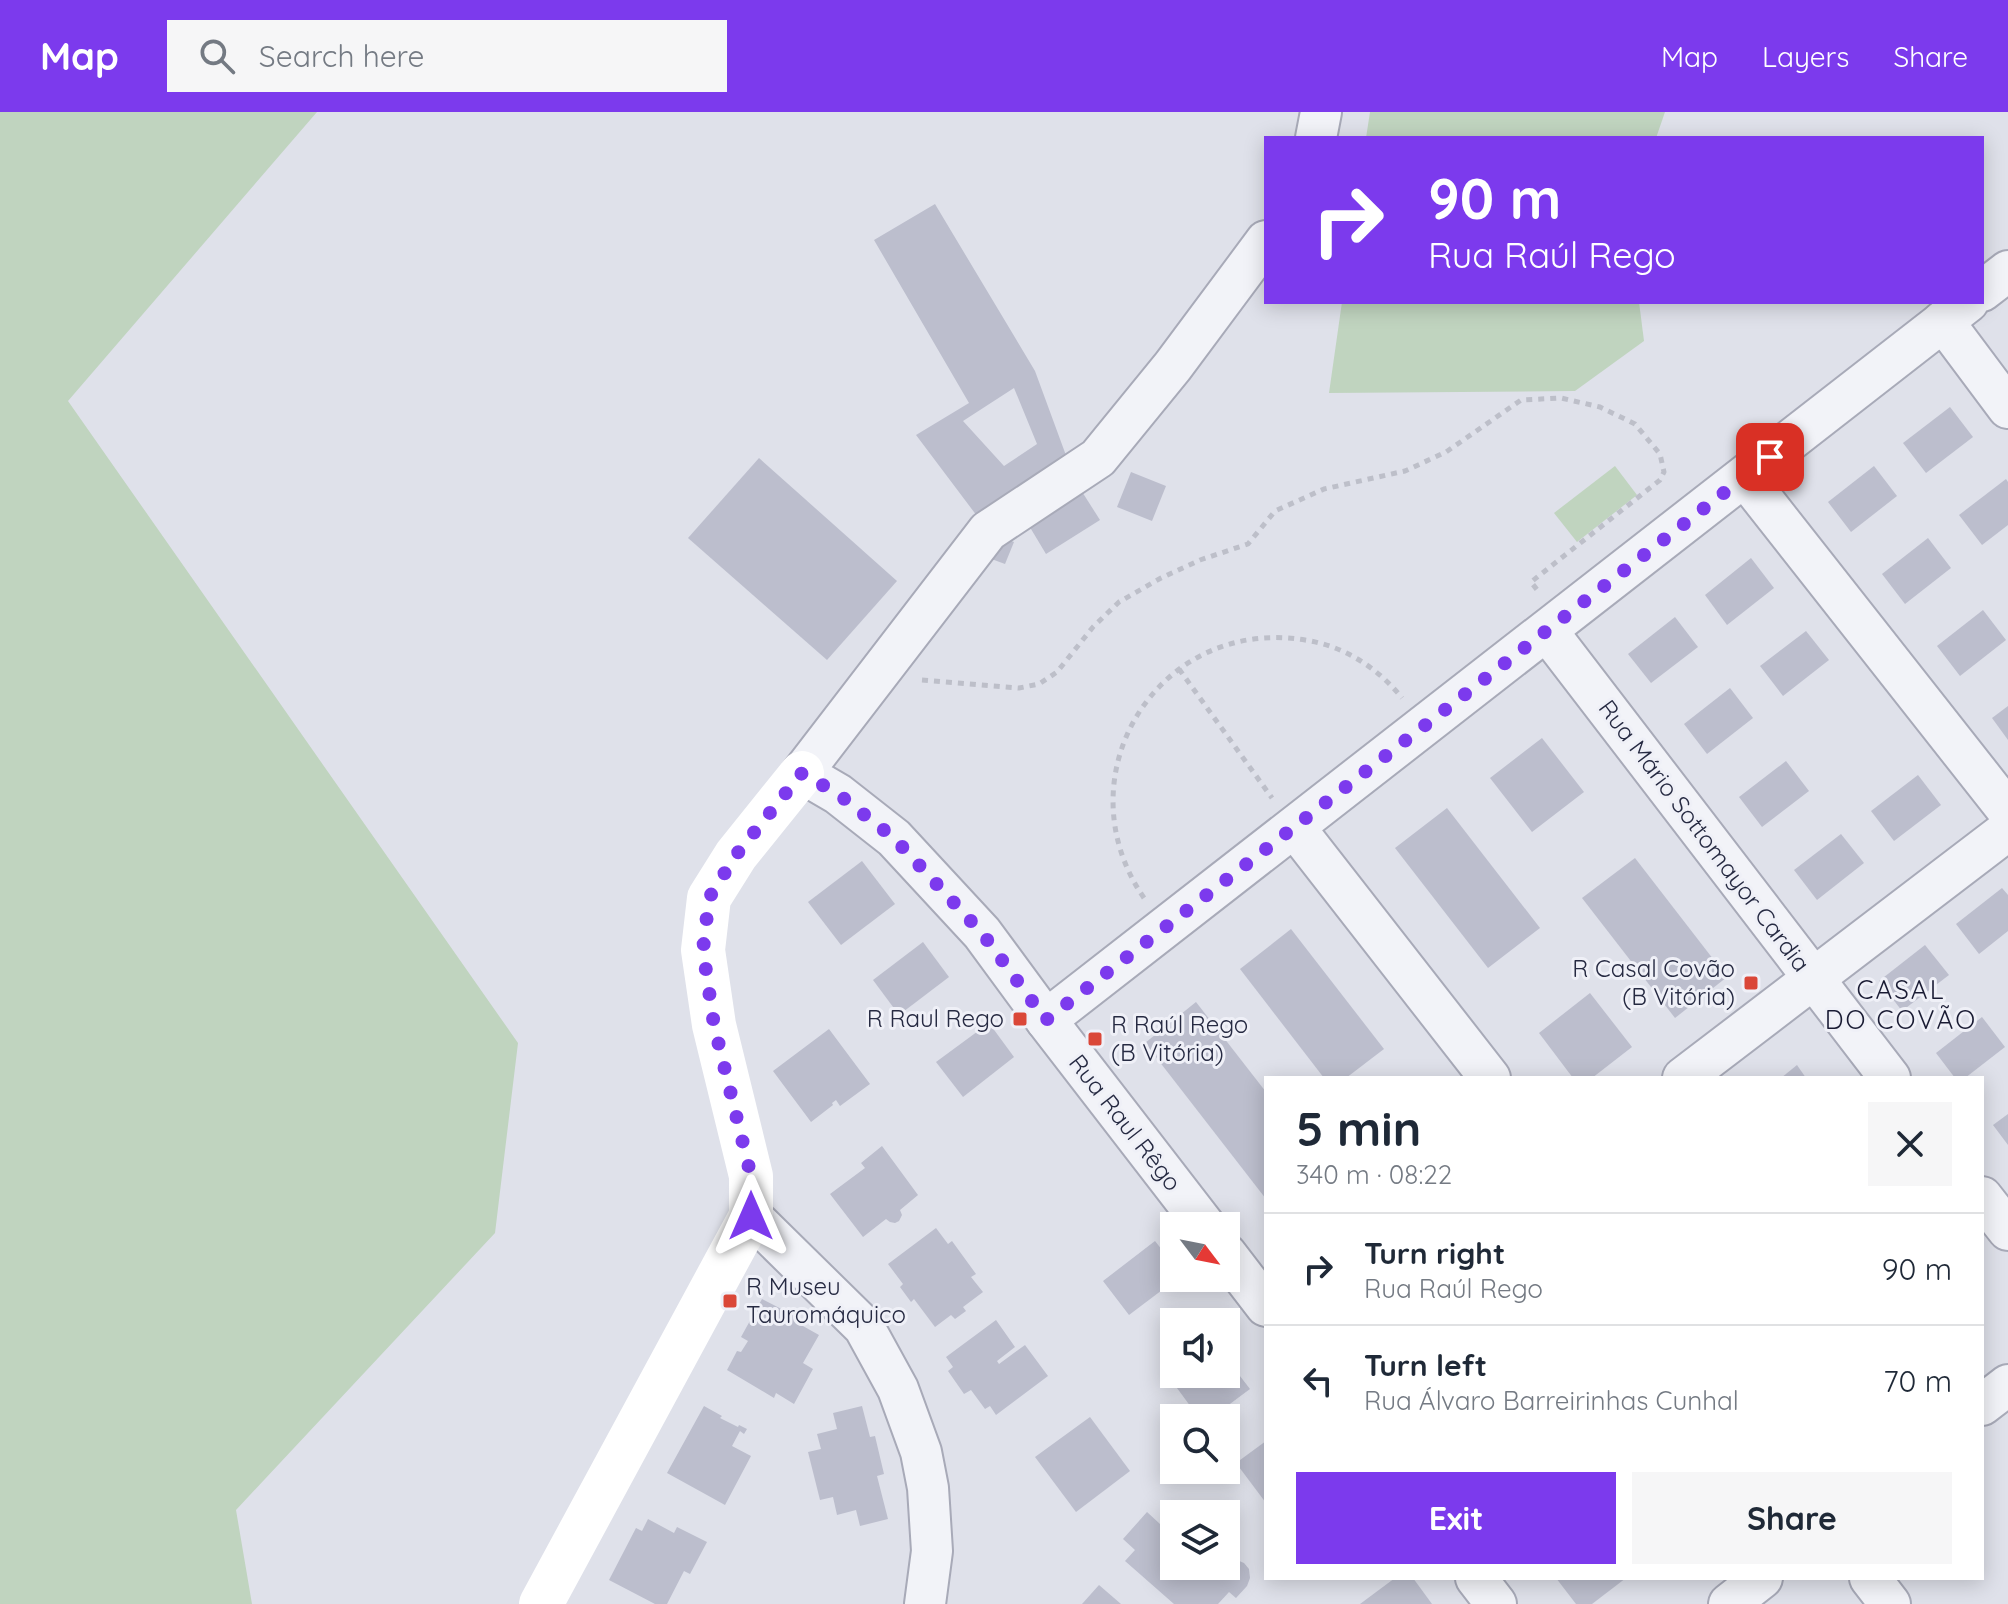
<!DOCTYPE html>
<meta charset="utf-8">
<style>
:root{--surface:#fff;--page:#f6f6f7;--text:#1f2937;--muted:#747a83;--line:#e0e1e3;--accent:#7c3aed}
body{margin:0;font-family:Quicksand,sans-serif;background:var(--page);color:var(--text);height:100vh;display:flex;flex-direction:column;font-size:30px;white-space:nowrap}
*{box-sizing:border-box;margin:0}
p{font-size:26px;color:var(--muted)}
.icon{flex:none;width:44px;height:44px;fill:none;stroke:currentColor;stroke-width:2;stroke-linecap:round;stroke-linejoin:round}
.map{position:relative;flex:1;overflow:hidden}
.sheet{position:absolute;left:1264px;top:964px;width:720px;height:504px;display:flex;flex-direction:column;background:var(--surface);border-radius:0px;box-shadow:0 4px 20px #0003}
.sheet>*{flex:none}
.hud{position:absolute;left:1264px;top:24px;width:720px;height:168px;border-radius:0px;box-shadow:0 4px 20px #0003;background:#7c3aed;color:#fff;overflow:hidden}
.needle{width:52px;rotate:122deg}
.controls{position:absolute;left:1160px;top:1100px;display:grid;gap:16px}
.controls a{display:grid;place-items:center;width:80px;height:80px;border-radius:0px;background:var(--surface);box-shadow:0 4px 20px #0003;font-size:40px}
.pin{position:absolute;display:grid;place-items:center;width:68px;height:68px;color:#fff;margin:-34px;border-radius:16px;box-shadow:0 4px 12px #0006}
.me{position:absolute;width:88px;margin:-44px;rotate:0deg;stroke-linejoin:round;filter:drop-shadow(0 0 6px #0008)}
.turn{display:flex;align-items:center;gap:28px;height:168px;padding:0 32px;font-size:36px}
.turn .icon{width:104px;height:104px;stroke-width:2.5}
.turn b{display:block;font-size:56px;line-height:68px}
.round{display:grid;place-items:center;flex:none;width:84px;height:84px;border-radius:0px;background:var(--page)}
.headline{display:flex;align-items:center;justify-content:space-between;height:136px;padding:0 32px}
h1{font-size:48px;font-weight:700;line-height:60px}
.button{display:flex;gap:16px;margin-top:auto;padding:16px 32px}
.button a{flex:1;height:92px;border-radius:0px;background:var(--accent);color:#fff;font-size:32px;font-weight:700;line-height:92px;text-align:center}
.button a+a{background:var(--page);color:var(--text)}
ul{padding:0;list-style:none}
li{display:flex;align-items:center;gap:24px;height:112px;padding:0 32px;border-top:2px solid var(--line)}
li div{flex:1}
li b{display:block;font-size:30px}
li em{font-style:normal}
header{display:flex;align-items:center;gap:48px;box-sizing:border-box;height:112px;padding:0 40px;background:var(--accent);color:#fff}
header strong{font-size:38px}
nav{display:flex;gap:44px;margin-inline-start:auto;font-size:28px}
.search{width:560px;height:72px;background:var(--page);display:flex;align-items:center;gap:20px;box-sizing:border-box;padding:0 28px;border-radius:0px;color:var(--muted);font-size:30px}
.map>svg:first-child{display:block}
.green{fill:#c0d4bf}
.building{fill:#bcbecd;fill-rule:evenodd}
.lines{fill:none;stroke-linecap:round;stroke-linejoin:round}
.street-casing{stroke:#a8aab8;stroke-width:44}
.path{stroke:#bdbfc9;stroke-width:5;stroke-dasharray:6 6;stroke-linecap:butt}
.street{stroke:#f2f3f8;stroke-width:40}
.secondary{stroke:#fff;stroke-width:44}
.route{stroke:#7c3aed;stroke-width:14;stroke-dasharray:0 25.2}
.poi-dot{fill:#da4738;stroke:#eff0f7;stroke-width:3}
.labels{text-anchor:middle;stroke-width:6;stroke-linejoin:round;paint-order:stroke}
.street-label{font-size:24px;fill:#262a42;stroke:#eff0f7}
.poi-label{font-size:24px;fill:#262a42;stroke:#eff0f7;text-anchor:end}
.neighbourhood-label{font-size:26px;letter-spacing:2px;fill:#191b33;stroke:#eff0f7}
</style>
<header>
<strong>Map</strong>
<div class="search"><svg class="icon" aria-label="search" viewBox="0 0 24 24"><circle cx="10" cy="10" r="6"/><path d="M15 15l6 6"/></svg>Search here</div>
<nav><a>Map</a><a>Layers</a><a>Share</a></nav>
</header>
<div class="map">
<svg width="2008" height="1492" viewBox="0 0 2008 1492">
<rect width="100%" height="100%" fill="#dfe1ea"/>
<!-- green -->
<g class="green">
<path d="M 0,0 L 317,0 L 68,289 L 518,931 L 495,1121 L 236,1398 L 252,1492 L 0,1492 Z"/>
<path d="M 1370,0 L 1665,0 L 1656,26 L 1366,26 Z"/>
<path d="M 1342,190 L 1639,190 L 1644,229 L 1575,279 L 1329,281 Z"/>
<path d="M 1615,354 L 1637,383 L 1577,430 L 1554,401 Z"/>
</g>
<!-- building -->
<g class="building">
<path d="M 935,92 L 1035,259 L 1071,357 L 980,408 L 916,323 L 969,291 L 874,128 ZM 1014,276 L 1037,332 L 1004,354 L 963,309 Z"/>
<path d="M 1950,295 L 1973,325 L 1926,361 L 1903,331 Z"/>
<path d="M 759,346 L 897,469 L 827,548 L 688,426 Z"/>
<path d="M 1874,354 L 1897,384 L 1851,420 L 1828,390 Z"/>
<path d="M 1131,360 L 1166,374 L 1152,409 L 1117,395 Z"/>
<path d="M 2006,367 L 2008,370 L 2008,413 L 1982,433 L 1959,403 Z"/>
<path d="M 1079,375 L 1100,408 L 1046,442 L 1025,407 Z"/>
<path d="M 996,423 L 1014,430 L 1005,452 L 986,445 Z"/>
<path d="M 1928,426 L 1951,456 L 1905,492 L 1882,462 Z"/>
<path d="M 1751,446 L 1774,476 L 1727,513 L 1705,483 Z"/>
<path d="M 1983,498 L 2006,528 L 1960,564 L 1937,534 Z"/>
<path d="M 1675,505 L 1698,535 L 1651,571 L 1628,542 Z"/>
<path d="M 1806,519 L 1829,548 L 1783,584 L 1760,554 Z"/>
<path d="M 1730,576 L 1753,606 L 1707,642 L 1684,612 Z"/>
<path d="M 2008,594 L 2008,628 L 1992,606 Z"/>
<path d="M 1542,626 L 1584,680 L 1532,720 L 1490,666 Z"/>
<path d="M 1786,649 L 1809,679 L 1762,715 L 1739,685 Z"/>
<path d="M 1918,663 L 1941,693 L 1894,729 L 1871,699 Z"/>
<path d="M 1447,696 L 1540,816 L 1488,856 L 1395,736 Z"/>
<path d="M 1841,722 L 1864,751 L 1817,788 L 1794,758 Z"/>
<path d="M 1635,746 L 1727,865 L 1675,906 L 1582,786 Z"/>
<path d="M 862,749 L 895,792 L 841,833 L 808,790 Z"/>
<path d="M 2002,776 L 2008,783 L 2008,819 L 1979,842 L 1956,812 Z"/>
<path d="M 1291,817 L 1384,937 L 1346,966 L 1324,966 L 1240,857 Z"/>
<path d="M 923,830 L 949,865 L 899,903 L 873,868 Z"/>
<path d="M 1925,833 L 1949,863 L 1902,899 L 1879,869 Z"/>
<path d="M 1590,881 L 1632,935 L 1592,966 L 1573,966 L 1539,921 Z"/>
<path d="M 1196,890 L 1266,980 L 1266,1087 L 1145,931 Z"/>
<path d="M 1982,905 L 2005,935 L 1965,966 L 1955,966 L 1936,941 Z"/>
<path d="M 989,911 L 1014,945 L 963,985 L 936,950 Z"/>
<path d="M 829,917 L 870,972 L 840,994 L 836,988 L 832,991 L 833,993 L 811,1010 L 773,959 Z"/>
<path d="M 1797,953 L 1806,966 L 1781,966 Z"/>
<path d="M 2008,1002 L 2008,1033 L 1993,1013 Z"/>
<path d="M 882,1034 L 918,1083 L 900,1098 L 902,1103 L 899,1109 L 895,1111 L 890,1110 L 886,1107 L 863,1125 L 830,1082 L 865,1056 L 861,1051 Z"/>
<path d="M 936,1116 L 948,1132 L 952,1129 L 976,1162 L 971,1165 L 983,1180 L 963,1195 L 966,1199 L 955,1207 L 951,1203 L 935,1215 L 914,1187 L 911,1190 L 900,1175 L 903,1172 L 888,1152 Z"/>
<path d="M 1155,1129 L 1174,1153 L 1174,1166 L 1178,1166 L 1129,1203 L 1103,1169 Z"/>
<path d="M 762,1187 L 797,1205 L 794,1209 L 819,1223 L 803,1251 L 813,1257 L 794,1292 L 776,1281 L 774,1286 L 727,1258 L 737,1239 L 741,1240 L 748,1229 L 741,1225 Z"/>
<path d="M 996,1208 L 1015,1235 L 997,1249 L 999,1252 L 1025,1233 L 1048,1264 L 996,1303 L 990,1294 L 985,1297 L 971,1278 L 964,1282 L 948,1259 L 953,1255 L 946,1245 Z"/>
<path d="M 1226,1246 L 1250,1277 L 1211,1306 L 1199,1306 L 1166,1261 L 1174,1254 L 1174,1262 L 1226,1262 Z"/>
<path d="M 704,1294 L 722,1304 L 720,1306 L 738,1315 L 739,1313 L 747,1317 L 744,1322 L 740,1319 L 732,1334 L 751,1344 L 725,1393 L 667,1361 Z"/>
<path d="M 862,1294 L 870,1325 L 875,1324 L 884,1362 L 877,1364 L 888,1407 L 860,1414 L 856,1398 L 837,1403 L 833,1385 L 820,1388 L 808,1340 L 821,1337 L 817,1322 L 837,1317 L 833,1301 Z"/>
<path d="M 1090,1305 L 1130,1359 L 1076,1400 L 1035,1345 Z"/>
<path d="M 1266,1329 L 1266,1391 L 1236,1351 Z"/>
<path d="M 1147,1400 L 1160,1412 L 1164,1407 L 1174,1415 L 1174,1454 L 1226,1454 L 1226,1449 L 1229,1448 L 1237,1448 L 1244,1451 L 1249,1457 L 1250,1466 L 1247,1474 L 1236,1486 L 1229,1480 L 1218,1492 L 1174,1492 L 1125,1449 L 1135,1438 L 1123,1427 Z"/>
<path d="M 648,1407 L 674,1421 L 677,1415 L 707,1430 L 690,1462 L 684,1459 L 667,1492 L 655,1492 L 609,1468 L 636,1416 L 642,1419 Z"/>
<path d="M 1395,1466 L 1413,1466 L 1432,1492 L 1360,1492 Z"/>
<path d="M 1556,1466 L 1626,1466 L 1592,1492 L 1576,1492 Z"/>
<path d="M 1099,1473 L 1121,1492 L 1082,1492 Z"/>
</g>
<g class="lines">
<defs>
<g id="street">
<path d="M 1316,26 L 1321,0"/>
<path d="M 1982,179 L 2008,159"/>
<path d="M 1943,209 L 2008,296"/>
<path d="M 1745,365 L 2008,699"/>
<path d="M 1547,519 L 1890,966"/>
<path d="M 1295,716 L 1490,966"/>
<path d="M 1046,908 L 1968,190"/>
<path d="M 1683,966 L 2008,718"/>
<path d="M 1982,1085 L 2008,1118"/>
<path d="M 751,1104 L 864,1215 L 898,1277 L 921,1340 L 928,1376 L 932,1439 L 925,1492"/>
<path d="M 1205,1114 L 1046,908 L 982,821 L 894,726 L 838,682 L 802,661 L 988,419 L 1098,346 L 1173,254 L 1266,129"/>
<path d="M 1226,1142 L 1266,1194"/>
<path d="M 1982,1293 L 2008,1273"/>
<path d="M 1476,1466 L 1496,1492"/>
<path d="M 1870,1466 L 1890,1492"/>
<path d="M 1729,1492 L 1762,1466"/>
</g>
</defs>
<!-- street casing -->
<use href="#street" class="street-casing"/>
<!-- path -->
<g class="path">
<path d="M 1179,557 L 1272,686"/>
<path d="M 922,568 L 1019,576 L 1039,572 L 1057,560 L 1093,515 L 1119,490 L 1161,466 L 1200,448 L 1248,432 L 1275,399 L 1324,377 L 1405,359 L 1446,340 L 1521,288 L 1561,286 L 1600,295 L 1635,312 L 1660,342 L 1664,360 L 1660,368 L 1531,470 L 1538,479"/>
<path d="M 1144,786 C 1060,664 1158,504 1305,528 C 1344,534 1378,556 1402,586"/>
</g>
<!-- street -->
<use href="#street" class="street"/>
<!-- secondary -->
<path class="secondary" d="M 541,1492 L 751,1104 L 751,1064 L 714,913 L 703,838 L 709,786 L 736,743 L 802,661"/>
</g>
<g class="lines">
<!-- route -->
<path class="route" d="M 751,1104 L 751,1064 L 714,913 L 703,838 L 709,786 L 736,743 L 802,661 L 838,682 L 894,726 L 982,821 L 1046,908 L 1770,345"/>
</g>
<!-- markers -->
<g class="poi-dot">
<rect x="1743" y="863" width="16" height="16" rx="4"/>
<rect x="1012" y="899" width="16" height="16" rx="4"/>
<rect x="1087" y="919" width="16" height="16" rx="4"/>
<rect x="722" y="1181" width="16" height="16" rx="4"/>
</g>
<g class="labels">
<!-- street labels -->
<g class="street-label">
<text transform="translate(1704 724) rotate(53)" y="8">Rua Mário Sottomayor Cardia</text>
<text transform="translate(1125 1011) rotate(52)" y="8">Rua Raul Rêgo</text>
</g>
<!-- poi labels -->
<g class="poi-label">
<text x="1735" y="865">R Casal Covão<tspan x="1735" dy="28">(B Vitória)</tspan></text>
<text x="1004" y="915">R Raul Rego</text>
<text x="1111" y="921" text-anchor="start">R Raúl Rego<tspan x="1111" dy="28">(B Vitória)</tspan></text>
<text x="746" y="1183" text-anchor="start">R Museu<tspan x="746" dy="28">Tauromáquico</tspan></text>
</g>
<!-- neighbourhood labels -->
<g class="neighbourhood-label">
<text x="1901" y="887">CASAL<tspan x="1901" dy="30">DO COVÃO</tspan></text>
</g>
</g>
</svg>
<div class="controls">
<a><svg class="needle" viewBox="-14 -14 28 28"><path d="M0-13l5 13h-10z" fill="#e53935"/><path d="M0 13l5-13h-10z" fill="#747a83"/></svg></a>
<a><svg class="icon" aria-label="sound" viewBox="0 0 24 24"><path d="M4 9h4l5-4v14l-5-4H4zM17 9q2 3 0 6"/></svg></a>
<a><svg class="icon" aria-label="search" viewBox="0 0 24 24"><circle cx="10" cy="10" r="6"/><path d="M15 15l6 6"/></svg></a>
<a><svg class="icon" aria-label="layers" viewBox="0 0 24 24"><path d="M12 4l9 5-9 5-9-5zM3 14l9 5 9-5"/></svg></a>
</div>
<div class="pin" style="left:1770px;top:345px;background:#d93025"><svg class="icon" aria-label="arrive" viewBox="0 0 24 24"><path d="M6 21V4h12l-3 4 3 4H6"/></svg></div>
<svg class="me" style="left:751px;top:1104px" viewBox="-20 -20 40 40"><path d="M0-17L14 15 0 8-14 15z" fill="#7c3aed" stroke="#fff" stroke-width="4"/></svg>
<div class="hud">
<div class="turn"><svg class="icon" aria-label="right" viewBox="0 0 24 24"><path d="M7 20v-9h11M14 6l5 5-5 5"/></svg><div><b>90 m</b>Rua Raúl Rego</div></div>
</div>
<section class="sheet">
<div class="headline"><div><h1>5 min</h1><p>340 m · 08:22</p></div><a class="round"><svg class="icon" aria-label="close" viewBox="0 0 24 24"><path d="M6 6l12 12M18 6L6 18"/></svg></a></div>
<ul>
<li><svg class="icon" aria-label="right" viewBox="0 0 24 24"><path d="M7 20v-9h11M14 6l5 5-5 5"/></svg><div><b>Turn right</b><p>Rua Raúl Rego</p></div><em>90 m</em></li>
<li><svg class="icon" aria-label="left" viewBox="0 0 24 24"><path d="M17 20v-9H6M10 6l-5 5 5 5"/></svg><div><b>Turn left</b><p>Rua Álvaro Barreirinhas Cunhal</p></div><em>70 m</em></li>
</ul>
<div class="button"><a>Exit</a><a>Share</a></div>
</section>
</div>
